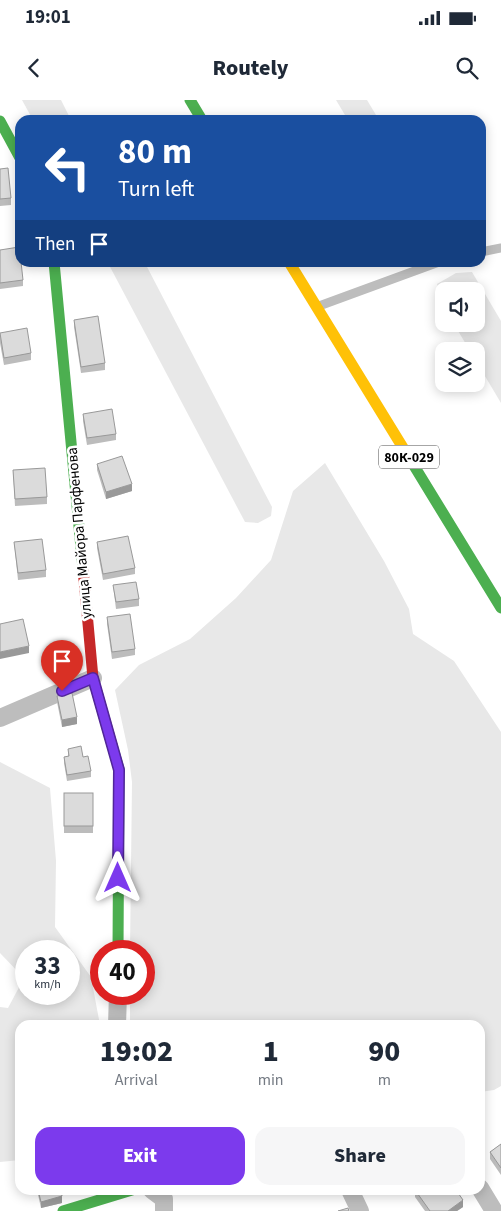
<!DOCTYPE html>
<meta charset="utf-8">
<style>
:root{--surface:#fff;--page:#f6f6f7;--text:#1f2937;--muted:#747a83;--accent:#7c3aed}
body{margin:0;font-family:"Source Sans 3",sans-serif;background:var(--page);color:var(--text);height:100vh;display:flex;flex-direction:column;font-size:19px;white-space:nowrap}
*{box-sizing:border-box;margin:0}
p{font-size:16px;color:var(--muted)}
.icon{flex:none;width:28px;height:28px;fill:none;stroke:currentColor;stroke-width:2;stroke-linecap:round;stroke-linejoin:round}
.map{position:relative;flex:1;overflow:hidden}
.drawer{position:absolute;left:15px;top:920px;width:470px;height:175px;display:flex;flex-direction:column;background:var(--surface);border-radius:15px;box-shadow:0 2px 12px #0003}
.drawer>*{flex:none}
.guide{position:absolute;left:15px;top:15px;width:471px;height:152px;border-radius:15px;box-shadow:0 2px 12px #0003;background:#1a4fa0;color:#fff;overflow:hidden}
.tools{position:absolute;left:435px;top:182px;display:grid;gap:10px}
.tools a{display:grid;place-items:center;width:50px;height:50px;border-radius:10px;background:var(--surface);box-shadow:0 2px 12px #0003;font-size:25px}
.speed{position:absolute;left:15px;top:840px;display:flex;gap:10px;font-size:25px;font-weight:700;text-align:center}
.speed>*{display:grid;place-content:center;width:65px;height:65px;border-radius:50%;background:var(--surface);box-shadow:0 2px 12px #0003;line-height:1}
.speed small{font-size:12px;font-weight:400}
.speed .limit{border:8px solid #d22;background:#fff;color:#111}
.pin{position:absolute;display:grid;place-items:center;width:42px;height:42px;color:#fff;margin:-51px -21px;border-radius:50% 50% 50% 0;rotate:-45deg;box-shadow:0 0 5px #0007}
.pin .icon{rotate:45deg}
.me{position:absolute;width:55px;margin:-28px;rotate:0deg;stroke-linejoin:round;filter:drop-shadow(0 0 4px #0008)}
.turn{display:flex;align-items:center;gap:18px;height:105px;padding:0 20px;font-size:22px}
.turn .icon{width:65px;height:65px;stroke-width:2.5}
.turn b{display:block;font-size:35px;line-height:42px}
.then{display:flex;align-items:center;height:48px;padding:0 20px;background:#0003;gap:10px;font-size:19px}
.eta{display:flex;justify-content:space-evenly;align-items:center;height:85px;text-align:center}
.eta b{font-size:30px;font-weight:800;line-height:35px}
.primary-button{display:flex;gap:10px;margin-top:auto;padding:10px 20px}
.primary-button a{flex:1;height:58px;border-radius:15px;background:var(--accent);color:#fff;font-size:20px;font-weight:800;line-height:58px;text-align:center}
.primary-button a+a{background:var(--page);color:var(--text)}
.status{display:flex;justify-content:space-between;align-items:center;height:35px;padding:0 25px;background:var(--surface);direction:ltr}
.status svg{height:14px;fill:currentColor}
header{display:flex;justify-content:space-between;align-items:center;height:65px;padding:0 20px;background:var(--surface);font-size:22px;font-weight:800}
.map>svg:first-child{display:block}
.green{fill:#e8e8e8;fill-rule:evenodd}
.lines{fill:none;stroke-linecap:round;stroke-linejoin:round}
.lane{stroke:#bdbdbd;stroke-width:9}
.street{stroke:#bdbdbd;stroke-width:18}
.fast{stroke:#4caf50;stroke-width:11}
.slow{stroke:#ffc107;stroke-width:11}
.jam{stroke:#c62828;stroke-width:11}
.wall{fill:#bcbcbc}
.shaded-wall{fill:#999}
.building{fill:#dbdbdb;stroke:#999}
.route-casing{stroke:#51269a;stroke-width:12}
.route{stroke:#7c3aed;stroke-width:9}
.labels{text-anchor:middle;stroke-width:5;stroke-linejoin:round;paint-order:stroke}
.shield{fill:#fff;stroke:#4c4c4c;stroke-width:1}
.shield-label{font-size:14px;font-weight:bold;fill:#000}
.street-label{font-size:15px;fill:#000;stroke:#fff}
</style>
<div class="status"><b>19:01</b><svg viewBox="0 0 49 12"><path d="M0 12V9h3v3zM5 12V6h3v6zM10 12V3h3v9zM15 12V0h3v12zM26 1h20v11H26zM47 4h2v5h-2z"/></svg></div>
<header><svg class="icon" aria-label="back" viewBox="0 0 24 24"><path d="M15 5l-7 7 7 7"/></svg>Routely<svg class="icon" aria-label="search" viewBox="0 0 24 24"><circle cx="10" cy="10" r="6"/><path d="M15 15l6 6"/></svg></header>
<div class="map">
<svg width="501" height="1111" viewBox="0 0 501 1111">
<rect width="100%" height="100%" fill="#fff"/>
<!-- green -->
<g class="green">
<path d="M 22,0 L 61,0 L 71,20 L 33,20 Z"/>
<path d="M 336,0 L 367,0 L 379,20 L 348,20 Z"/>
<path d="M 108,163 L 145,163 L 272,407 L 271,416 L 258,423 L 245,422 Z"/>
<path d="M 472,172 L 501,221 L 501,303 L 476,261 L 476,251 L 470,251 L 454,224 L 476,224 L 476,191 L 444,191 L 444,207 L 437,184 L 456,173 Z"/>
<path d="M 325,363 L 384,461 L 409,509 L 413,534 L 454,561 L 501,632 L 501,986 L 494,990 L 480,992 L 480,925 L 130,925 L 130,894 L 144,894 L 144,851 L 130,851 L 132,682 L 128,650 L 115,590 L 139,565 L 190,539 L 236,498 L 271,460 L 293,391 Z"/>
<path d="M 0,662 L 50,688 L 56,761 L 55,827 L 91,877 L 100,925 L 20,925 L 20,1060 L 0,1062 L 0,907 L 8,908 L 24,878 L 0,853 ZM 69,851 L 69,894 L 26,894 L 26,851 Z"/>
</g>
<g class="lines">
<!-- lane -->
<g class="lane">
<path d="M 481,152 L 501,148"/>
<path d="M 319,206 L 439,162"/>
</g>
<!-- street -->
<g class="street">
<path d="M 0,618 L 93,578"/>
<path d="M 117,925 L 118,894"/>
<path d="M 480,1088 L 494,1111"/>
<path d="M 152,1090 L 164,1099 L 164,1111"/>
<path d="M 350,1090 L 360,1111"/>
</g>
<!-- fast -->
<g class="fast">
<path d="M 190,0 L 202,20"/>
<path d="M 0,21 L 20,58"/>
<path d="M 54,162 L 83,469"/>
<path d="M 405,351 L 501,508"/>
<path d="M 112,645 L 119,669 L 118,851"/>
<path d="M 63,1111 L 132,1090"/>
</g>
<!-- slow -->
<path class="slow" d="M 289,162 L 405,351"/>
<!-- jam -->
<path class="jam" d="M 83,469 L 93,578 L 112,645"/>
</g>
<!-- wall -->
<g class="wall">
<path d="M 0,69 L 11,98 L 11,105 L 0,106 Z"/>
<path d="M 0,150 L 23,180 L 23,186 L 0,189 Z"/>
<path d="M 74,220 L 105,263 L 105,270 L 81,273 L 74,227 Z"/>
<path d="M 0,233 L 31,253 L 31,260 L 4,265 L 0,243 Z"/>
<path d="M 83,314 L 116,334 L 116,340 L 87,345 L 83,321 Z"/>
<path d="M 97,364 L 132,391 L 106,399 L 97,370 Z"/>
<path d="M 13,370 L 47,397 L 47,404 L 15,406 Z"/>
<path d="M 14,442 L 46,470 L 46,477 L 18,480 Z"/>
<path d="M 97,442 L 135,468 L 135,474 L 103,480 L 97,448 Z"/>
<path d="M 113,485 L 139,499 L 139,506 L 116,509 Z"/>
<path d="M 107,517 L 135,549 L 135,555 L 112,559 L 107,524 Z"/>
<path d="M 57,596 L 77,624 L 62,627 L 57,602 Z"/>
<path d="M 68,649 L 83,657 L 91,671 L 91,677 L 67,681 L 64,663 L 64,657 L 68,656 Z"/>
<rect x="64" y="693" width="29" height="40"/>
<path d="M 501,1044 L 501,1075 L 490,1059 L 490,1052 Z"/>
<path d="M 37,1090 L 61,1090 L 62,1103 L 41,1108 Z"/>
<path d="M 415,1090 L 463,1107 L 457,1111 L 425,1111 L 415,1097 Z"/>
</g>
<!-- shaded-wall -->
<g class="shaded-wall">
<path d="M 132,384 L 132,391 L 106,399 L 106,392 Z"/>
<path d="M 29,546 L 29,553 L 0,559 L 0,552 Z"/>
<path d="M 77,617 L 77,624 L 62,627 L 62,620 Z"/>
<path d="M 62,1096 L 62,1103 L 41,1108 L 41,1102 Z"/>
<path d="M 463,1100 L 463,1107 L 457,1111 L 448,1111 Z"/>
</g>
<!-- building -->
<g class="building">
<path d="M 8,68 L 11,98 L 0,99 L 0,69 Z"/>
<path d="M 19,147 L 20,162 L 21,162 L 23,180 L 0,183 L 0,150 Z"/>
<path d="M 98,216 L 105,263 L 81,267 L 74,220 Z"/>
<path d="M 27,228 L 31,253 L 4,258 L 0,233 Z"/>
<path d="M 112,309 L 116,334 L 87,338 L 83,314 Z"/>
<path d="M 122,356 L 132,384 L 106,392 L 97,364 Z"/>
<path d="M 45,368 L 47,397 L 15,399 L 13,370 Z"/>
<path d="M 128,436 L 135,468 L 103,474 L 97,442 Z"/>
<path d="M 42,439 L 46,470 L 18,473 L 14,442 Z"/>
<path d="M 136,482 L 139,499 L 116,502 L 113,485 Z"/>
<path d="M 130,514 L 135,549 L 112,552 L 107,517 Z"/>
<path d="M 23,519 L 29,546 L 0,552 L 0,524 Z"/>
<path d="M 72,593 L 77,617 L 62,620 L 57,596 Z"/>
<path d="M 81,646 L 83,657 L 88,656 L 91,671 L 67,675 L 64,657 L 69,656 L 68,649 Z"/>
<rect x="64" y="693" width="29" height="33"/>
<path d="M 501,1044 L 501,1068 L 490,1052 Z"/>
<path d="M 38,1090 L 61,1090 L 62,1096 L 41,1102 Z"/>
<path d="M 415,1090 L 456,1090 L 463,1100 L 448,1111 L 430,1111 Z"/>
<path d="M 348,1108 L 349,1111 L 338,1111 Z"/>
</g>
<g class="lines">
<defs>
<path id="route" d="M 62,591 L 93,578 L 119,670 L 118,778"/>
</defs>
<!-- route casing -->
<use href="#route" class="route-casing"/>
<!-- route -->
<use href="#route" class="route"/>
</g>
<g class="labels">
<!-- shield labels -->
<rect class="shield" x="379" y="345.5" width="60" height="23" rx="4"/>
<g class="shield-label">
<text x="409" y="362">80К-029</text>
</g>
<!-- street labels -->
<g class="street-label">
<text transform="translate(79 433) rotate(-95)" y="5">улица Майора Парфенова</text>
</g>
</g>
</svg>
<div class="tools">
<a><svg class="icon" aria-label="sound" viewBox="0 0 24 24"><path d="M4 9h4l5-4v14l-5-4H4zM17 9q2 3 0 6"/></svg></a>
<a><svg class="icon" aria-label="layers" viewBox="0 0 24 24"><path d="M12 4l9 5-9 5-9-5zM3 14l9 5 9-5"/></svg></a>
</div>
<div class="speed"><div>33<small>km/h</small></div><div class="limit">40</div></div>
<div class="pin" style="left:62px;top:591px;background:#d93025"><svg class="icon" aria-label="arrive" viewBox="0 0 24 24"><path d="M6 21V4h12l-3 4 3 4H6"/></svg></div>
<svg class="me" style="left:118px;top:778px" viewBox="-20 -20 40 40"><path d="M0-17L14 15 0 8-14 15z" fill="#7c3aed" stroke="#fff" stroke-width="4"/></svg>
<div class="guide">
<div class="turn"><svg class="icon" aria-label="left" viewBox="0 0 24 24"><path d="M17 20v-9H6M10 6l-5 5 5 5"/></svg><div><b>80 m</b>Turn left</div></div>
<div class="then">Then<svg class="icon" aria-label="arrive" viewBox="0 0 24 24"><path d="M6 21V4h12l-3 4 3 4H6"/></svg></div>
</div>
<section class="drawer">
<div class="eta">
<div><b>19:02</b><p>Arrival</p></div>
<div><b>1</b><p>min</p></div>
<div><b>90</b><p>m</p></div>
</div>
<div class="primary-button"><a>Exit</a><a>Share</a></div>
</section>
</div>
